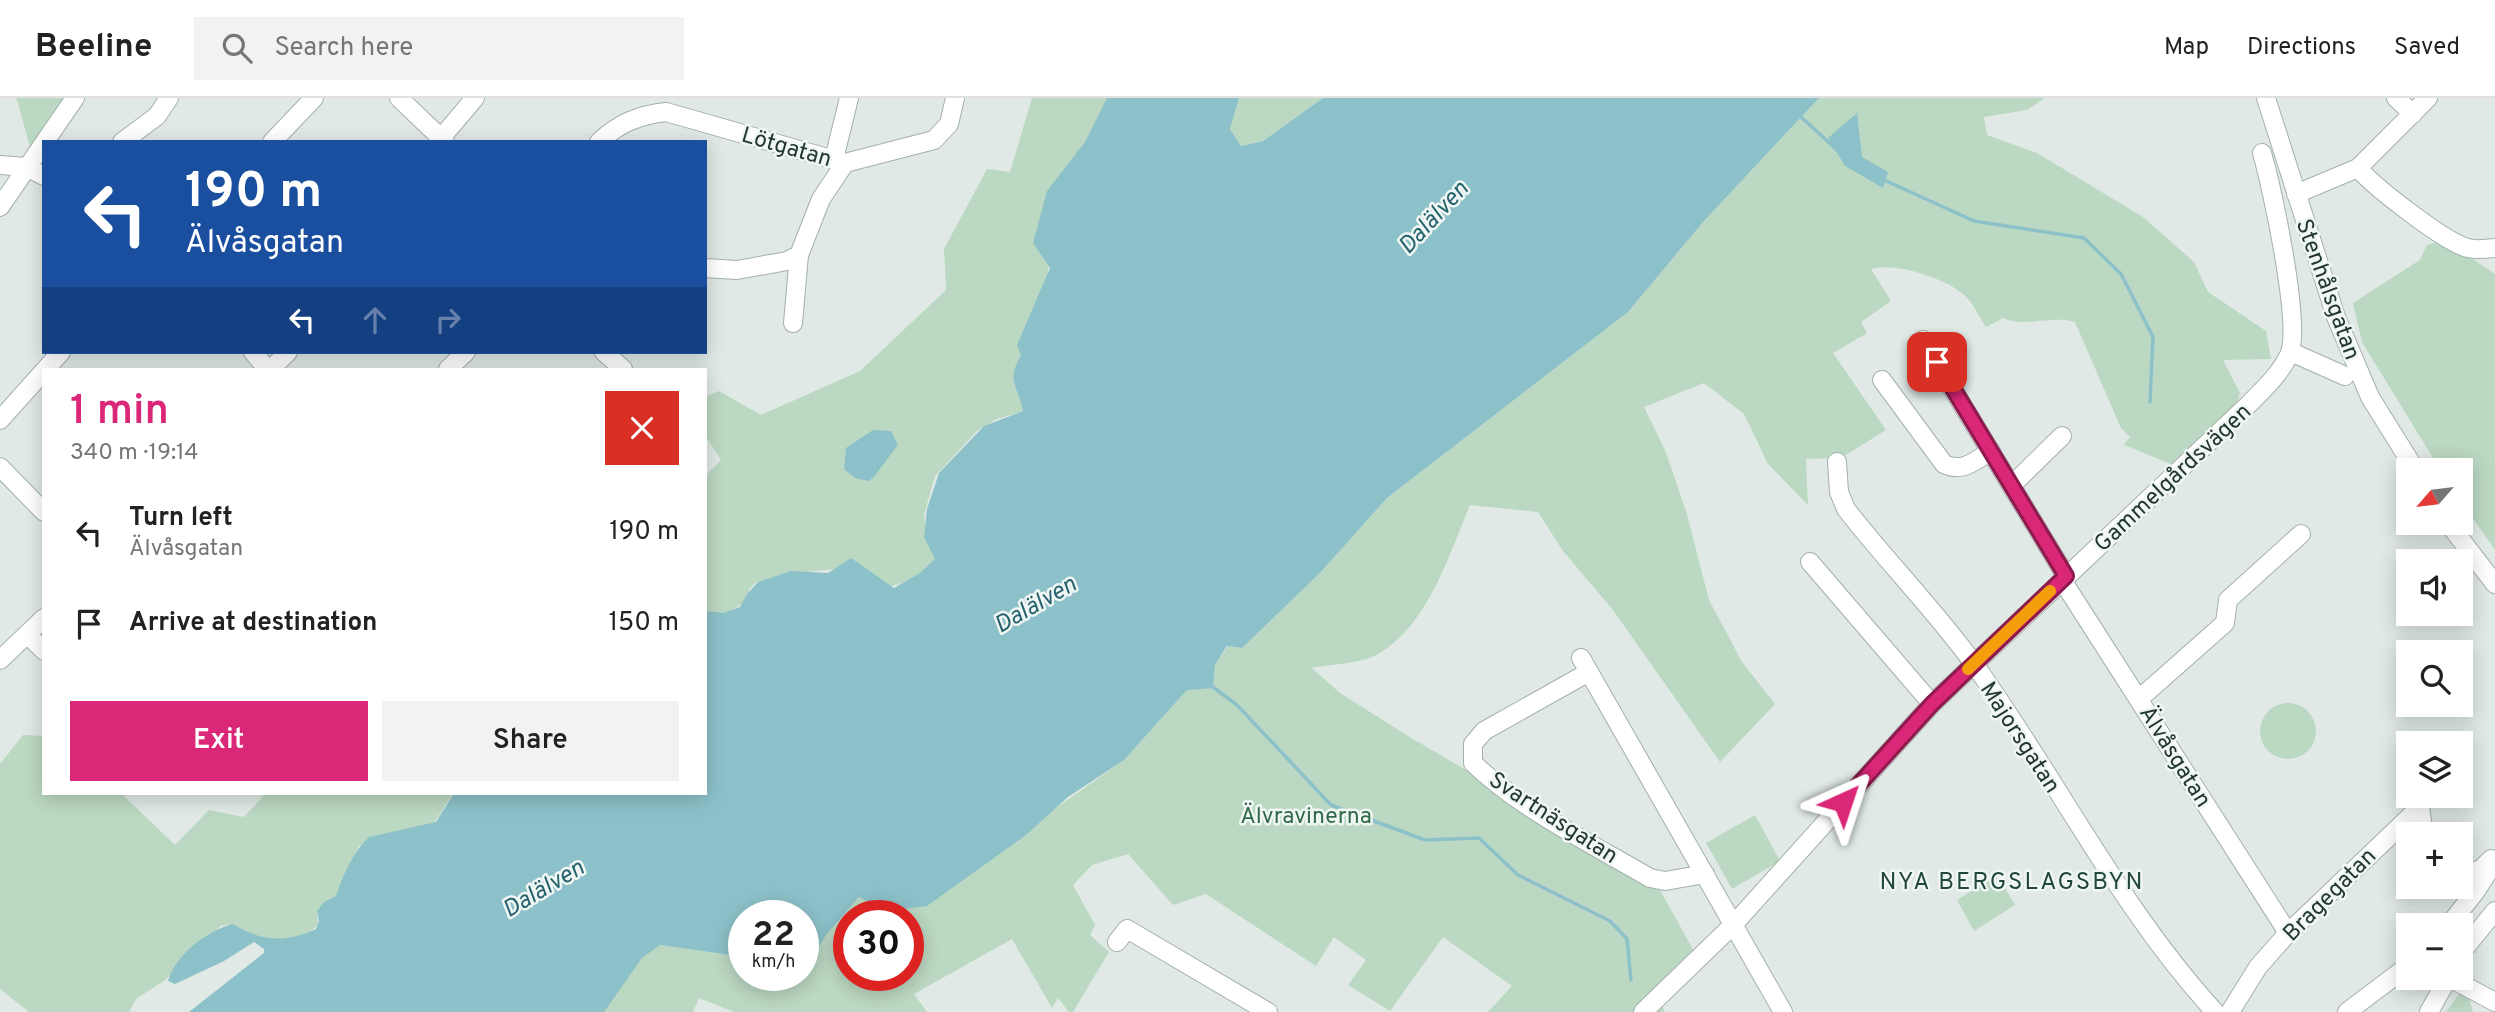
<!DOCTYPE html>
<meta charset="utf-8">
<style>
:root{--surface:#fff;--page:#f2f2f2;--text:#222;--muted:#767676;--line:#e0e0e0;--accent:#db2777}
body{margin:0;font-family:Overpass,sans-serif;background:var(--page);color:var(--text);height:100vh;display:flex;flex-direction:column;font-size:26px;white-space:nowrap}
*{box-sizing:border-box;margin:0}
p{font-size:23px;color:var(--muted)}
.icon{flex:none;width:38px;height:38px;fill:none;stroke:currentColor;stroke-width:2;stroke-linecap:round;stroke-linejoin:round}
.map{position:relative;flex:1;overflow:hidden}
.details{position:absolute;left:42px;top:270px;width:665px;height:427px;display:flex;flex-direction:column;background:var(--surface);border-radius:0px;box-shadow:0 4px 18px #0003}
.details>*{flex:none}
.hud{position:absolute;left:42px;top:42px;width:665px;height:214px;border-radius:0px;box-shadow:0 4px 18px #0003;background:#1a4fa0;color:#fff;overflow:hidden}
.needle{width:46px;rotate:242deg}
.buttons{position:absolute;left:2396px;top:360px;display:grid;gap:14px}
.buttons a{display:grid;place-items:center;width:77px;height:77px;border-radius:0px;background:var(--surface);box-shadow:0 4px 18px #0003;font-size:35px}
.speed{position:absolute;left:728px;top:802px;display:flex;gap:14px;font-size:35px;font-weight:700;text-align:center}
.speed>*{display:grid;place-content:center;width:91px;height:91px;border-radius:50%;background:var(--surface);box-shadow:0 4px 18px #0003;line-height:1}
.speed small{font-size:18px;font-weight:400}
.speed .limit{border:10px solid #d22;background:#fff;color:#111}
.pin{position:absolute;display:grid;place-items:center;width:60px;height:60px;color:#fff;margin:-30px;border-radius:14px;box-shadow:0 4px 10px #0006}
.me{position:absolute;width:77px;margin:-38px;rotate:42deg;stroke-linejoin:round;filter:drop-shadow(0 0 5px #0008)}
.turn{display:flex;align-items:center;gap:24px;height:147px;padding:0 28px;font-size:32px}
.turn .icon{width:91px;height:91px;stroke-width:2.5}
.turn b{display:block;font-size:49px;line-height:60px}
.lanes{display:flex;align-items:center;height:66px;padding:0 28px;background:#0003;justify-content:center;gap:35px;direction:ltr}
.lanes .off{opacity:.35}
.round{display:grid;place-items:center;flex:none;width:74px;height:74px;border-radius:0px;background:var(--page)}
.summary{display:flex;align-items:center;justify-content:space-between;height:119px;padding:0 28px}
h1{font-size:42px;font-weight:600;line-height:52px;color:var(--accent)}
.cta{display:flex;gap:14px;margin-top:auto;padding:14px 28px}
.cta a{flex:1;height:80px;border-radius:0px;background:var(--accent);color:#fff;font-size:28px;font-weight:600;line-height:80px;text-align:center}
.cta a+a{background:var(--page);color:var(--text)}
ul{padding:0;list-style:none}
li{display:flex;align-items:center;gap:21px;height:91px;padding:0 28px}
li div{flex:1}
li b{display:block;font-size:26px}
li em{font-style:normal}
header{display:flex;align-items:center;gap:42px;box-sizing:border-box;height:98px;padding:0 35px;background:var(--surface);border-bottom:2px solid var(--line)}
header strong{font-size:33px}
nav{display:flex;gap:38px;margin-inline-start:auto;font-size:24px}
.search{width:490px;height:63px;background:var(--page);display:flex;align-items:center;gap:18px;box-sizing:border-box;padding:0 24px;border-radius:0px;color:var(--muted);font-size:26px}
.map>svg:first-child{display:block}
.green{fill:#bbd8c2;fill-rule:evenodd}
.water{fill:#8dc1c9}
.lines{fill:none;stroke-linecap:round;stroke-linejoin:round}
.stream{stroke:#8dc1c9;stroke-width:3.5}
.minor-casing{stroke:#a4b0ab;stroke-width:20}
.minor{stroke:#fff;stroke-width:18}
.route-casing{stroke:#8e194d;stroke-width:18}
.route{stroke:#db2777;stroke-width:12}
.slow{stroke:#f59e0b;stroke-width:12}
.labels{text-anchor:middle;stroke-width:5;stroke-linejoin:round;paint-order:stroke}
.street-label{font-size:23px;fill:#233831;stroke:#f0f6f3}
.park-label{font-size:23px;fill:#316a46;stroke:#f0f6f3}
.water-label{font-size:24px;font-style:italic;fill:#24626d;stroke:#f0f6f3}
.neighbourhood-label{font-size:24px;letter-spacing:2px;fill:#21473d;stroke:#f0f6f3}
</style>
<header>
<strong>Beeline</strong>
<div class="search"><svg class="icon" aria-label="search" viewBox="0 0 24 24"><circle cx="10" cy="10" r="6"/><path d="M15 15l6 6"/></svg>Search here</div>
<nav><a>Map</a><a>Directions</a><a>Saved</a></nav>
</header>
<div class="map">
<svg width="2495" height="914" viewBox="0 0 2495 914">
<rect width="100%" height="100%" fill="#e0e9e5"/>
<!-- green -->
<g class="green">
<path d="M 16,0 L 65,0 L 30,49 L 18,5 Z"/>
<path d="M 1032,0 L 1112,0 L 1048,171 L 1041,300 L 1021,314 L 997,321 L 978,332 L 935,378 L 924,417 L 928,443 L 937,461 L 932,476 L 889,489 L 834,471 L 786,476 L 755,485 L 750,490 L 744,505 L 728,514 L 705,520 L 705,378 L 721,362 L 705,337 L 705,299 L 719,293 L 761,317 L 860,273 L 946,192 L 944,151 L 987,71 L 1010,74 Z"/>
<path d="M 1239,0 L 1323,0 L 1263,43 L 1241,48 L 1230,31 Z"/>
<path d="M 1819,0 L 2045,0 L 2027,12 L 1984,19 L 1987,37 L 2037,55 L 2143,119 L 2194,164 L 2208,194 L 2266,233 L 2271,261 L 2223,262 L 2240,295 L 2234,317 L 2176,368 L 2124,347 L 2130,339 L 2121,330 L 2075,224 C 2052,217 2024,230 2003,220 L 1986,229 C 1979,219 1973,204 1964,197 C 1945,180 1895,164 1871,171 L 1891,203 L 1861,224 L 1867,235 L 1833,255 L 1886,332 L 1841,360 L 1806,361 L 1808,407 L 1768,366 L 1744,316 L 1704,285 L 1644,309 L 1665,352 L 1686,413 L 1709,502 L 1742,564 L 1775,606 L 1720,664 L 1613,512 L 1563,453 L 1538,414 L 1470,407 C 1449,457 1427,530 1376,557 C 1359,566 1331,566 1312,570 L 1340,595 L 1403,635 L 1655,783 L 1695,855 L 1656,894 L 1665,914 L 1488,914 L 1512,888 L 1443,839 L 1390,913 L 1348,887 L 1366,862 L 1334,839 L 1316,868 L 1206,796 L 1173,807 L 1128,756 L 1092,767 L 1073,787 L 1095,827 L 1090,837 L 1109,854 L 1073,914 L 1069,914 L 1058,900 L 1052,910 L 1012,841 L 914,896 L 927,914 L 734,914 L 699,900 L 693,914 L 601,914 L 632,865 L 660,847 L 744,859 L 744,877 L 803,877 L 803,868 L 807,868 L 822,841 L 859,799 L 1056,710 L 1124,662 L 1187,592 L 1215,567 L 1228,548 L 1242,550 L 1320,475 L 1387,400 L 1628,214 L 1704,123 ZM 849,817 L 908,817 L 908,877 L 849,877 Z"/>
<path d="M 2444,142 L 2495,176 L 2495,452 L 2461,403 L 2460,373 L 2441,373 L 2362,244 L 2353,205 L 2420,162 L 2427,147 Z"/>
<circle cx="2288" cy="633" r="28"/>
<path d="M 23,637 L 44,638 L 44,695 L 124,695 L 124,698 L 175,747 L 209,712 L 244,719 L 266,695 L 453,695 L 435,724 L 359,748 L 335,801 L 317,813 L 318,826 C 310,840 263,847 250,839 C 238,832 236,824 221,828 L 165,882 L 136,901 L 129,914 L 29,914 L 0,891 L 0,666 Z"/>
<path d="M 1755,717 L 1780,763 L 1732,791 L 1706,745 Z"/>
<path d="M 1997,777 L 2015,807 L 1974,833 L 1957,802 Z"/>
<path d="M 2461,893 L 2467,893 L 2473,914 L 2446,914 Z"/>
</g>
<!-- water -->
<g class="water">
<path d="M 1107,0 L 1239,0 L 1230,31 L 1241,48 L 1263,43 L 1323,0 L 1819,0 L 1704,123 L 1628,214 L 1387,400 L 1320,475 L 1242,550 L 1227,548 L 1215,567 L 1213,590 L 1187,592 L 1124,662 L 1068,699 L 1026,737 L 927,808 L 888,813 L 859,799 L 826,837 L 807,868 L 803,868 L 803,817 L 744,817 L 744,859 L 660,847 L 642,860 L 604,914 L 189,914 L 264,855 L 264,851 L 254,844 L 224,863 L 175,886 L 168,883 C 176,856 207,833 233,826 C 263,844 284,845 316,831 L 319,823 L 317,813 L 324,804 L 336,798 C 343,777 353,754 369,739 L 436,724 L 454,695 L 705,695 L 705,513 L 723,515 L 740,509 L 747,496 L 758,484 L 791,473 L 828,475 L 851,460 L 894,490 L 920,475 L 935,461 L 924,439 L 927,411 L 939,375 L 984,328 L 1023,313 C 1019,288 1005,285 1021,257 L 1017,247 L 1050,170 L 1033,145 L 1047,93 L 1085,44 Z"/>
<path d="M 1857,15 L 1862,59 L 1888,74 L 1883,90 L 1845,68 L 1828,40 Z"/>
<path d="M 873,332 L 891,333 L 898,347 L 873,380 L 868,383 L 855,380 L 844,371 L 846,350 Z"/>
</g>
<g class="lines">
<!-- stream -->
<g class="stream">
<path d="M 1799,17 L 1837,52"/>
<path d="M 1882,81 L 1974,123 L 2084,140 L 2121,176 L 2153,239 L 2150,304"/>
<path d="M 1210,587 L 1237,607 L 1331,707 L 1425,742 L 1479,740 L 1518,777 L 1610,823 L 1627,841 L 1631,882"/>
</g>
<defs>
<g id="minor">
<path d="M 399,0 L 445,44"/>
<path d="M 2266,0 L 2336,219 L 2370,299 L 2416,373"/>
<path d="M 2396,0 L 2413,16"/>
<path d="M 441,40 L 475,0"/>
<path d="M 122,44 L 157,18 L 169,0"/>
<path d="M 272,44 L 314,0"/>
<path d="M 599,44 C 619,25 639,17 666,14 L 845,65 L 934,42 L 949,26 L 955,0"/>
<path d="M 834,61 L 849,0"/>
<path d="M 0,67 L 26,69 L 44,78"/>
<path d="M 2358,70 C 2374,89 2446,145 2468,150 C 2476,152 2487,151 2495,150"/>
<path d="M 2296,96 L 2358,70 L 2428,0"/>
<path d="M 0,109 L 75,0"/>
<path d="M 705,170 L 737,172 L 787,163 L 799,157 L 821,101 L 845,65"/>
<path d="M 793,225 L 799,157"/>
<path d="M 1923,242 L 2066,478"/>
<path d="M 253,254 L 267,271"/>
<path d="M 604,254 L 623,271"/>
<path d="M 2291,254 L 2345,278"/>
<path d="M 271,271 L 288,254"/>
<path d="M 448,271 L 466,254"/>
<path d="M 1882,282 L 1944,366 C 1962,375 1975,363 1991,353"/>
<path d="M 0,322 L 61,254"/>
<path d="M 1837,364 L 1839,394 L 1846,411 C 1887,464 1935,512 1974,566 C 2057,681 2119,809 2215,914"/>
<path d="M 0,369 L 44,414"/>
<path d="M 2012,387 L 2062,338"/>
<path d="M 2448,425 L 2495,486"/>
<path d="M 1810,464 L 1932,606"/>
<path d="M 2062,482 L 2288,835"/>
<path d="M 28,537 L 44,553"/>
<path d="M 1581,560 L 1783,914"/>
<path d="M 0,562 L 44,520"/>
<path d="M 1589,574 L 1484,633 L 1473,646 L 1473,665 C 1521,711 1592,746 1650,780 L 1665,783 L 1705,776"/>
<path d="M 2139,601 L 2225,525 L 2228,502 L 2301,436"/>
<path d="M 2460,775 L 2480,772 L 2491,761"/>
<path d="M 2448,828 L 2476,793 L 2495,763"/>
<path d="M 1117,844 L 1127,831 L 1268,914"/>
<path d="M 2460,856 L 2495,813"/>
<path d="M 2450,880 L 2495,904"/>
<path d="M 1643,914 L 1734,826 L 1932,606 L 2248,307 C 2263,292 2280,276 2289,257 C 2302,228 2272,90 2262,55"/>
<path d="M 2230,914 L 2258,869 L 2288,835 L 2420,709 L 2424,737"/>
<path d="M 2347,914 L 2408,868"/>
<path d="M 2429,914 L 2448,880"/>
</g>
</defs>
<!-- minor casing -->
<use href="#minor" class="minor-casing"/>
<!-- minor -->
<use href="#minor" class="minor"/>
</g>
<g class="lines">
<defs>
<path id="route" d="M 1843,704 L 1932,606 L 2066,478 L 1937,264"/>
</defs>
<!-- route casing -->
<use href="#route" class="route-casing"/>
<!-- route -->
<use href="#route" class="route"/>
<!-- slow -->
<path class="slow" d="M 1968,571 L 2050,493"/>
</g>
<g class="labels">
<!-- street labels -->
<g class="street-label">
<text transform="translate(787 48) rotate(16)" y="8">Lötgatan</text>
<text transform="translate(2329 191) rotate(70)" y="8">Stenhålsgatan</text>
<text transform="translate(2172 379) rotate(-43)" y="8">Gammelgårdsvägen</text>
<text transform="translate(2021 639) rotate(57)" y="8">Majorsgatan</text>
<text transform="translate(2176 658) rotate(58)" y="8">Älvåsgatan</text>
<text transform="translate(1554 719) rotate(33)" y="8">Svartnäsgatan</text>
<text transform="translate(2329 796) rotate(-45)" y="8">Bragegatan</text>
</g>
<!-- park labels -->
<g class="park-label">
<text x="1306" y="725">Älvravinerna</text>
</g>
<!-- water labels -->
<g class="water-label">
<text transform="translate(1433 119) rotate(-47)" y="8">Dalälven</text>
<text transform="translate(1035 506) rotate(-30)" y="8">Dalälven</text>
<text transform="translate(543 790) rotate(-31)" y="8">Dalälven</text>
</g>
<!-- neighbourhood labels -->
<g class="neighbourhood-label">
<text x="2012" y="791">NYA BERGSLAGSBYN</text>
</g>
</g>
</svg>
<div class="buttons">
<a><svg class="needle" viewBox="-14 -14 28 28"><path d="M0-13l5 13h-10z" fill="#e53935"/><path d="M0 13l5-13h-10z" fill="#767676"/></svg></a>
<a><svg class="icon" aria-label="sound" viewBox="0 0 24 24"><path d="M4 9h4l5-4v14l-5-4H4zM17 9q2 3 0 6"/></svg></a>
<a><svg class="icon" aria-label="search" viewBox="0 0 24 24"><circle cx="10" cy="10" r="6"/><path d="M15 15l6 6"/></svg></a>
<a><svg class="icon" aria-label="layers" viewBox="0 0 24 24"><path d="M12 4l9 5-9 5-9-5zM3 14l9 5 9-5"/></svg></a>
<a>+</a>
<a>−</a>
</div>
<div class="speed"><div>22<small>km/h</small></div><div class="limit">30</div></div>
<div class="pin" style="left:1937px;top:264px;background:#d93025"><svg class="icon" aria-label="arrive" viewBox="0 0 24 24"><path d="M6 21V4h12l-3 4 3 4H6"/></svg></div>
<svg class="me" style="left:1843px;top:704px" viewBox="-20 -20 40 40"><path d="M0-17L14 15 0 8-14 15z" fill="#db2777" stroke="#fff" stroke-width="4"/></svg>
<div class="hud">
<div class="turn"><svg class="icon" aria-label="left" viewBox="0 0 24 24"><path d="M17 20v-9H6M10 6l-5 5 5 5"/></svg><div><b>190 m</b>Älvåsgatan</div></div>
<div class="lanes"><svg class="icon" aria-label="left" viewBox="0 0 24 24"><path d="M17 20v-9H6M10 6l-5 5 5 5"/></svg><svg class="icon off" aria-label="ahead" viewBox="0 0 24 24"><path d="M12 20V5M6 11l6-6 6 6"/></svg><svg class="icon off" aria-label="right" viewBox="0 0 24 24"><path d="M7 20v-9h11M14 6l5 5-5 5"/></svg></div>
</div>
<section class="details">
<div class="summary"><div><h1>1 min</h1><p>340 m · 19:14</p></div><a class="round" style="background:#d93025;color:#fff"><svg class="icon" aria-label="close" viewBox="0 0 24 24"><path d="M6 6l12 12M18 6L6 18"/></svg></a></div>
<ul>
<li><svg class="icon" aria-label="left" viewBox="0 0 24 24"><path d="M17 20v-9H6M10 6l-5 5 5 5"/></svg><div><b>Turn left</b><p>Älvåsgatan</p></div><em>190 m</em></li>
<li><svg class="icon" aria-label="arrive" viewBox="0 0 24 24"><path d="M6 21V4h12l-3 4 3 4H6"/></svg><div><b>Arrive at destination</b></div><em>150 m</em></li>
</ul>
<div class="cta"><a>Exit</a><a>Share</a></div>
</section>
</div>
